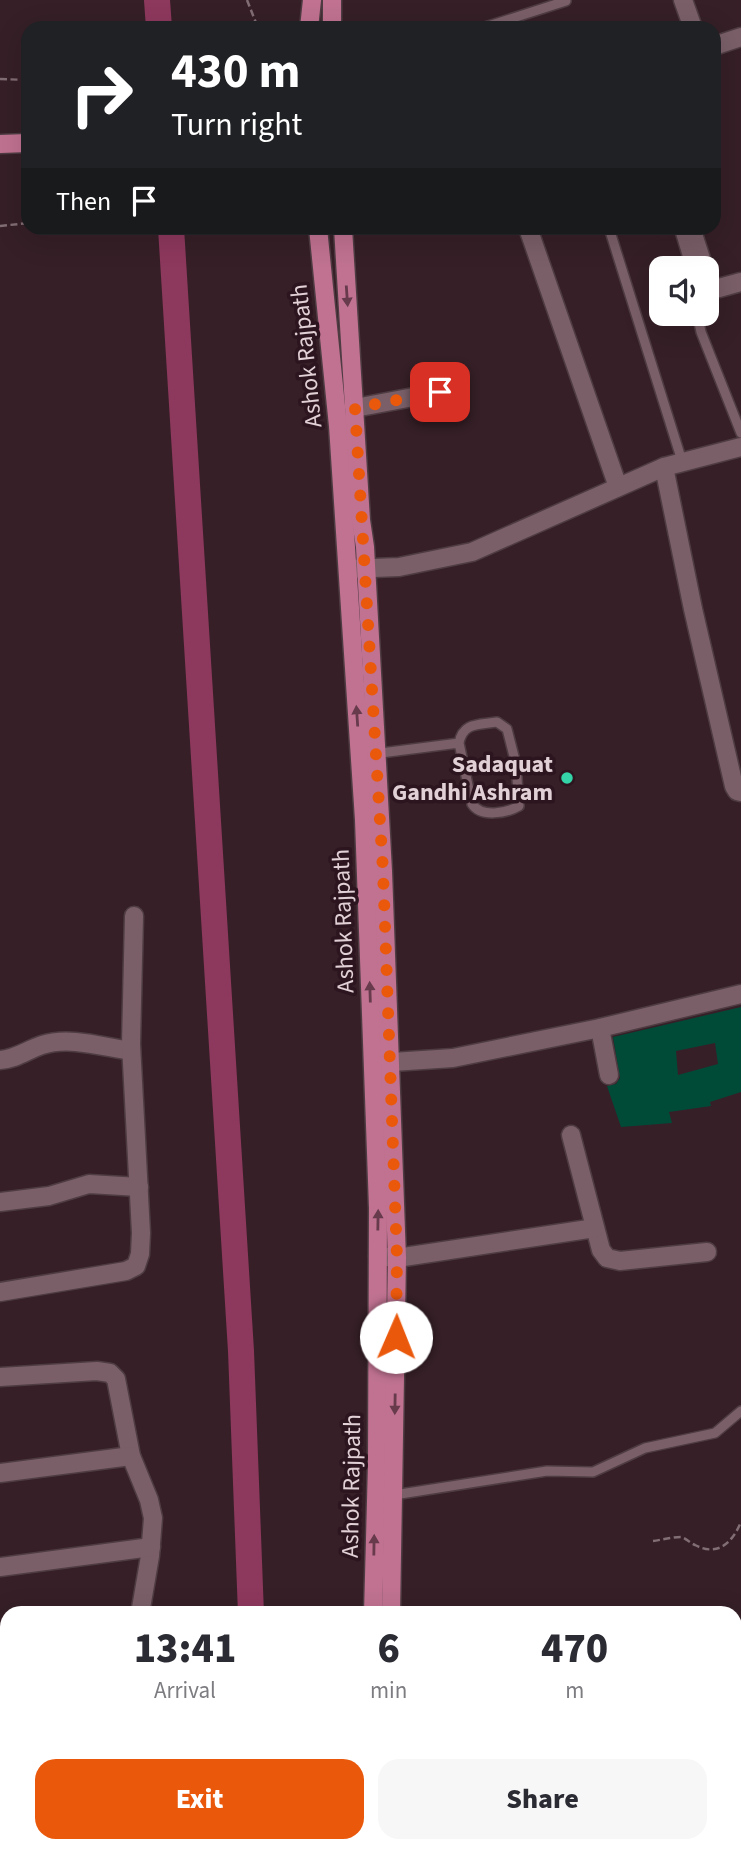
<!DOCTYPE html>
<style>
:root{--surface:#fff;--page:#f7f7f7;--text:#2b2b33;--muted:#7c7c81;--accent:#ea580c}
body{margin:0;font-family:"Source Sans 3",sans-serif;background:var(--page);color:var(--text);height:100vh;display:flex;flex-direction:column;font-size:26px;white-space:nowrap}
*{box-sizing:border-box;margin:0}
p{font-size:23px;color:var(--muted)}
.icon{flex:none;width:38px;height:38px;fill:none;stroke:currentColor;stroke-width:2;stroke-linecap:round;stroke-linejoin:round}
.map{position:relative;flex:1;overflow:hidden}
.panel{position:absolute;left:0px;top:1606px;width:742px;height:247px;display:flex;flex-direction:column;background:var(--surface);border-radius:21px 21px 0 0;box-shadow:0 7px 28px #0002}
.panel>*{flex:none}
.hud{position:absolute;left:21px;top:21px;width:700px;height:214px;border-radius:21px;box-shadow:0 7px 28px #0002;background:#202124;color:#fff;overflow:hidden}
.tools{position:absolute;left:649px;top:256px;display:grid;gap:14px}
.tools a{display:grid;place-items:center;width:70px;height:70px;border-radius:14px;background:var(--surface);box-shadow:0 7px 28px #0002;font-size:35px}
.pin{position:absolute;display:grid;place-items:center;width:60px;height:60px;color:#fff;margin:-30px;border-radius:14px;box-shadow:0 4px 10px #0006}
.me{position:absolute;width:77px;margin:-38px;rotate:1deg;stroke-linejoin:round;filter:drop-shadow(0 0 5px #0008)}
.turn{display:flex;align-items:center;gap:24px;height:147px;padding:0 35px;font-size:32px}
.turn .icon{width:91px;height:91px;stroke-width:2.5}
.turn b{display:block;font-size:49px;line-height:60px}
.then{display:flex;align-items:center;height:66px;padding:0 35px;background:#0003;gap:14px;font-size:26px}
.eta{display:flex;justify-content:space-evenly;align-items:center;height:119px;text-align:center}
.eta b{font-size:42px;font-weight:800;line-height:49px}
.primary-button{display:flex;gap:14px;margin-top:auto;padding:14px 35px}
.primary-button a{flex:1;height:80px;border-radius:21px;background:var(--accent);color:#fff;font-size:28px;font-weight:800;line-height:80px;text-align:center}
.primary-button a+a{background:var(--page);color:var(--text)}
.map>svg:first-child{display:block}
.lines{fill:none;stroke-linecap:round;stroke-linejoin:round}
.river{stroke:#8d385d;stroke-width:26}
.building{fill:#004b38;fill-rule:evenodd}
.service-casing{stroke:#4f3c43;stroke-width:12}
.minor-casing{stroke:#4f3c43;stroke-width:21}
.tertiary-casing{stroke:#4f3c43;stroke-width:21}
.primary-casing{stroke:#4f3c43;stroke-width:21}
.path{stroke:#816d74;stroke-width:2.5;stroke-dasharray:7 3.5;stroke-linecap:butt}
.service{stroke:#7a5f68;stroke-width:9}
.minor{stroke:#7a5f68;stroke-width:18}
.tertiary{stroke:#7a5f68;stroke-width:18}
.primary{stroke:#c07290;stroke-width:18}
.oneway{fill:#673a4c}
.route{stroke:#ea580c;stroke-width:12;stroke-dasharray:0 21.6}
.poi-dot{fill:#34d4a8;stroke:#2c151e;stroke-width:2.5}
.labels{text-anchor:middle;stroke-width:7;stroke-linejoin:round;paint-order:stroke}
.street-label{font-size:24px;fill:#e1d0d6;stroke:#2c151e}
.poi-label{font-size:24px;font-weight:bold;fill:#e1d0d6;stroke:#2c151e;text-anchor:end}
</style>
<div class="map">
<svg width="741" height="1853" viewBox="0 0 741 1853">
<rect width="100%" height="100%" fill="#361f27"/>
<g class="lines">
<!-- river -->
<g class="river">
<path d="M 157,0 L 159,28"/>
<path d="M 171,228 L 241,1351 L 251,1614"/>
<path d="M 260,1846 L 260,1853"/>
</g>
</g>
<!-- building -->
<path class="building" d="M 741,1007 L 741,1092 L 710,1102 L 711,1106 L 669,1112 L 672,1123 L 621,1127 L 607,1086 L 616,1084 L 620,1078 L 613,1037 ZM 715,1043 L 718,1064 L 678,1075 L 676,1051 Z"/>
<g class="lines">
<defs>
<g id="service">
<path d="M 482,28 L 566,1"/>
<path d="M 609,228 L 682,461"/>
<path d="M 679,228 L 691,268"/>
<path d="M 697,313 L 701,332 L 741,433"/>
<path d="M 373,754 L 459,743 C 463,722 479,725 497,722 L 507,729 L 516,764 L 519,806 C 507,813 481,818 472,804 L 459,743"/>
<path d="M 394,1495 L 547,1471 L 593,1472 L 645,1448 L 715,1433 L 741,1411"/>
<path d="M 735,1686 L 741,1685"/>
<path d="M 476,1846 L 479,1853"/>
</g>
<g id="minor">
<path d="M 683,0 L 693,28"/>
<path d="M 714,46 L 741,37"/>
<path d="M 528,228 L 618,487"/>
<path d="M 691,228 L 704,268"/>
<path d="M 707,276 L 711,286 L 719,288 L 741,282"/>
<path d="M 355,408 L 440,392"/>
<path d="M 664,467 L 693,609 L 734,786 L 737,791 L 741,792"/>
<path d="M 600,1028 L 609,1075"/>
<path d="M 0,1060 C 16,1059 27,1050 42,1045 C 70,1036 103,1047 131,1051"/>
<path d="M 377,1063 L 453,1058 L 600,1028 L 741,994"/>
<path d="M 571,1135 L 601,1250 L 607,1258 L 620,1261 L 707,1252"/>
<path d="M 0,1202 L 49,1196 L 89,1184 L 139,1187"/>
<path d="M 378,1256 L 397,1258 L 595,1228"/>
<path d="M 0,1292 L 126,1271 L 136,1266 L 140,1254 L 141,1233 L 131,1044 L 134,916"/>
<path d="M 0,1377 L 97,1371 L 110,1373 L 116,1379 L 131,1456 L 149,1500 L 153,1518 L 150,1556 L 140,1614"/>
<path d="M 0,1473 L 131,1456"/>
<path d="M 0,1567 L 151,1547"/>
<path d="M 0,1645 L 7,1645"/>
<path d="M 0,1734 L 7,1734"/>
<path d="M 0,1827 L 7,1827"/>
</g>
<path id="tertiary" d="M 348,569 L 399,567 L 472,552 L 664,467 L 741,447"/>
<g id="primary">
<path d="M 332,0 L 332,28"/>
<path d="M 309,28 L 312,0"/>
<path d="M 0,144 L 28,143"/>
<path d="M 318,228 L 338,426 L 364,820 L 378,1208 L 377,1464 L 373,1614"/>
<path d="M 343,228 L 361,520 L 365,547 L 383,871 L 397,1258 L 391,1614"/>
<path d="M 375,1846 L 376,1853"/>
<path d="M 393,1846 L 394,1853"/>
</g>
</defs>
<!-- service casing -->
<use href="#service" class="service-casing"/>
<!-- minor casing -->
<use href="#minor" class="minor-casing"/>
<!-- tertiary casing -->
<use href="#tertiary" class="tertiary-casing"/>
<!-- primary casing -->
<use href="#primary" class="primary-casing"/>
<!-- path -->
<g class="path">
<path d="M 247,0 L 258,28"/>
<path d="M 0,79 L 28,80"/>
<path d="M 0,226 L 28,223"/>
<path d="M 653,1541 C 661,1540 672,1537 681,1537 C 686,1538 690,1543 695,1545 C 718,1557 732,1543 741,1522"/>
</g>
<!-- service -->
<use href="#service" class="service"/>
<!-- minor -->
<use href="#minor" class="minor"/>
<!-- tertiary -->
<use href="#tertiary" class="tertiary"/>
<!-- primary -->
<use href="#primary" class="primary"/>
</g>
<!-- one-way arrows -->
<defs><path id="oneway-solid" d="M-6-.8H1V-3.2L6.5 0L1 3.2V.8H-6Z" transform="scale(1.75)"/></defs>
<g class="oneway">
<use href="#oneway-solid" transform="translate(347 296) rotate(86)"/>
<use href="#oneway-solid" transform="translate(357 716) rotate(-94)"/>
<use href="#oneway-solid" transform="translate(370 992) rotate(-92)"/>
<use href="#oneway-solid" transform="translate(378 1220) rotate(-89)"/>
<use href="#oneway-solid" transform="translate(395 1404) rotate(91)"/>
<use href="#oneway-solid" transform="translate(374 1545) rotate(-89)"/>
</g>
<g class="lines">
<!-- route -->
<path class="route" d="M 396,1337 L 397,1258 L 383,871 L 355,408 L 440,392"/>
</g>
<!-- markers -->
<circle class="poi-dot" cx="567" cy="778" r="7"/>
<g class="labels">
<!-- street labels -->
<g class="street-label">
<text transform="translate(306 356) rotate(-96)" y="8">Ashok Rajpath</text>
<text transform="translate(343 921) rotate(-92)" y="8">Ashok Rajpath</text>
<text transform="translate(351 1486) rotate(-89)" y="8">Ashok Rajpath</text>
</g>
<!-- poi labels -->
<g class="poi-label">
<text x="553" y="772">Sadaquat<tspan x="553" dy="28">Gandhi Ashram</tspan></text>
</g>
</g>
</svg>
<div class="tools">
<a><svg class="icon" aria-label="sound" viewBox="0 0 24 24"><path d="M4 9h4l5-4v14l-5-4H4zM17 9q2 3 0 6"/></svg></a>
</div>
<div class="pin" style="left:440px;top:392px;background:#d93025"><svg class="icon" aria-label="arrive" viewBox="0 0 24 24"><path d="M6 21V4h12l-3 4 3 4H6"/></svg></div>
<svg class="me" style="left:396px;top:1337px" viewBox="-20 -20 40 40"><circle r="19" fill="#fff"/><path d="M0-13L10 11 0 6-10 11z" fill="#ea580c"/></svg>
<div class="hud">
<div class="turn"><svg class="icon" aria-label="right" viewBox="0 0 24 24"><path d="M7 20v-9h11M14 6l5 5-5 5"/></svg><div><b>430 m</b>Turn right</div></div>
<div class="then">Then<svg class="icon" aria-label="arrive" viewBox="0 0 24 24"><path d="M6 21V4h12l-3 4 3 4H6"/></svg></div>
</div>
<section class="panel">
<div class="eta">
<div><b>13:41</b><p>Arrival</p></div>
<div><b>6</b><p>min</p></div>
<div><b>470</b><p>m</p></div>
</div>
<div class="primary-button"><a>Exit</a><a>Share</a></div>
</section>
</div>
